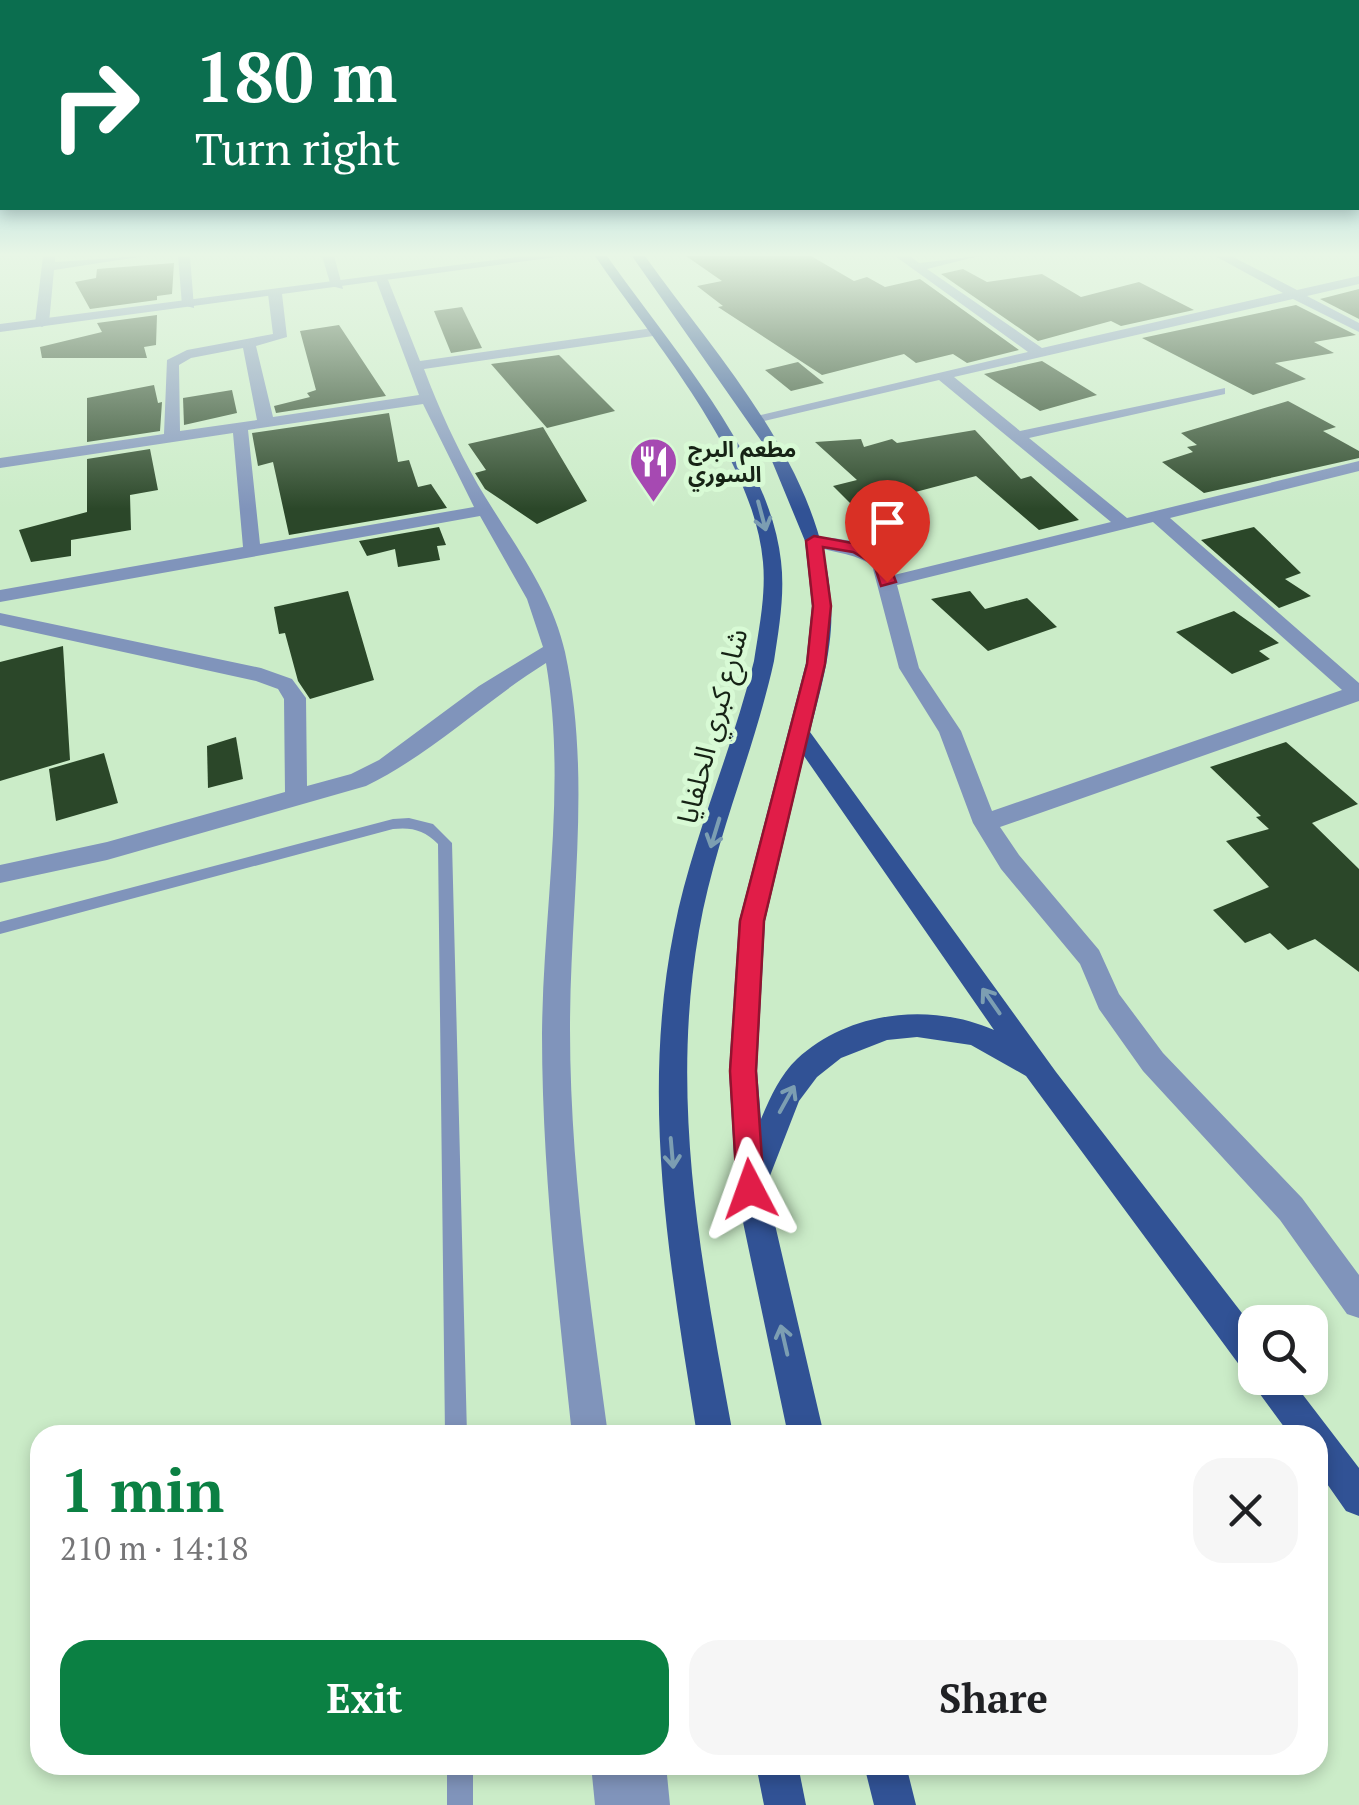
<!DOCTYPE html>
<meta charset="utf-8">
<style>
:root{--surface:#fff;--page:#f6f6f6;--text:#202124;--muted:#757577;--accent:#0b8043}
body{margin:0;font-family:"PT Serif","Noto Sans Arabic",serif;background:var(--page);color:var(--text);height:100vh;display:flex;flex-direction:column;font-size:38px;white-space:nowrap}
*{box-sizing:border-box;margin:0}
p{font-size:32px;color:var(--muted)}
.icon{flex:none;width:55px;height:55px;fill:none;stroke:currentColor;stroke-width:2;stroke-linecap:round;stroke-linejoin:round}
.map{position:relative;flex:1;overflow:hidden}
.sheet{position:absolute;left:30px;top:1425px;width:1298px;height:350px;display:flex;flex-direction:column;background:var(--surface);border-radius:30px;box-shadow:0 5px 15px #0003}
.sheet>*{flex:none}
.guide{position:absolute;left:0px;top:0px;width:1360px;height:210px;box-shadow:0 5px 15px #0003;background:#0b6e4f;color:#fff;overflow:hidden}
.tools{position:absolute;left:1238px;top:1305px;display:grid;gap:20px}
.tools a{display:grid;place-items:center;width:90px;height:90px;border-radius:20px;background:var(--surface);box-shadow:0 5px 15px #0003;font-size:50px}
.pin{position:absolute;display:grid;place-items:center;width:85px;height:85px;color:#fff;margin:-102px -42px;border-radius:50% 50% 50% 0;rotate:-45deg;box-shadow:0 0 10px #0007}
.pin .icon{rotate:45deg}
.me{position:absolute;width:110px;margin:-55px;rotate:356deg;stroke-linejoin:round;filter:drop-shadow(0 0 8px #0008)}
.turn{display:flex;align-items:center;gap:35px;height:210px;padding:0 30px;font-size:45px}
.turn .icon{width:130px;height:130px;stroke-width:2.5}
.turn b{display:block;font-size:70px;line-height:85px}
.round{display:grid;place-items:center;flex:none;width:105px;height:105px;border-radius:30px;background:var(--page)}
.summary{display:flex;align-items:center;justify-content:space-between;height:170px;padding:0 30px}
h1{font-size:60px;font-weight:700;line-height:75px;color:var(--accent)}
.action{display:flex;gap:20px;margin-top:auto;padding:20px 30px}
.action a{flex:1;height:115px;border-radius:30px;background:var(--accent);color:#fff;font-size:40px;font-weight:700;line-height:115px;text-align:center}
.action a+a{background:var(--page);color:var(--text)}
.map>svg:first-child{display:block}
.building{fill:#2b4729}
.lines{fill:none;stroke-linecap:round;stroke-linejoin:round}
.service{fill:#8094bb;fill-rule:evenodd}
.minor{fill:#8094bb;fill-rule:evenodd}
.tertiary{fill:#8094bb;fill-rule:evenodd}
.primary{fill:#315295;fill-rule:evenodd}
.oneway{stroke:#7c9eb2}
.route{fill:#e11d48;stroke:#92132f;stroke-width:2.5}
.labels{text-anchor:middle;stroke-width:10;stroke-linejoin:round;paint-order:stroke}
.far-poi-label{font-size:22px;font-weight:bold;fill:#162315;stroke:#d8fad5;text-anchor:start}
.street-label{font-size:28px;fill:#162315;stroke:#d8fad5}
</style>
<div class="map">
<svg width="1359" height="1805" viewBox="0 0 1359 1805">
<rect width="100%" height="100%" fill="#cbecc8"/>
<!-- building -->
<g class="building">
<path d="M 686,256 L 811,256 L 854,281 L 867,277 L 885,287 L 920,279 L 1019,350 L 967,363 L 953,354 L 916,363 L 904,354 L 822,375 L 718,307 L 723,306 L 697,286 L 722,281 Z"/>
<path d="M 174,263 L 172,294 L 157,296 L 157,300 L 90,309 L 75,282 L 96,278 L 97,269 Z"/>
<path d="M 963,269 L 987,282 L 1042,274 L 1081,297 L 1139,282 L 1194,310 L 1121,326 L 1111,321 L 1038,341 L 941,274 Z"/>
<path d="M 1359,289 L 1359,319 L 1320,299 Z"/>
<path d="M 1296,305 L 1356,335 L 1314,342 L 1334,353 L 1275,363 L 1306,379 L 1253,395 L 1142,338 Z"/>
<path d="M 462,307 L 482,348 L 451,353 L 434,311 Z"/>
<path d="M 157,315 L 156,345 L 144,347 L 147,358 L 42,358 L 40,347 L 102,332 L 97,323 Z"/>
<path d="M 339,325 L 386,396 L 276,413 L 274,406 L 310,397 L 307,393 L 316,390 L 300,331 Z"/>
<path d="M 559,355 L 615,411 L 547,428 L 491,364 Z"/>
<path d="M 1042,361 L 1097,395 L 1040,411 L 984,374 Z"/>
<path d="M 798,362 L 824,383 L 791,391 L 765,370 Z"/>
<path d="M 154,385 L 158,403 L 162,402 L 160,431 L 87,442 L 87,398 Z"/>
<path d="M 232,390 L 237,413 L 184,425 L 183,398 Z"/>
<path d="M 1288,401 L 1336,427 L 1323,431 L 1359,451 L 1359,458 L 1204,493 L 1162,462 L 1193,452 L 1187,447 L 1197,445 L 1181,433 Z"/>
<path d="M 389,413 L 398,462 L 409,460 L 418,487 L 431,484 L 447,508 L 289,535 L 273,462 L 258,466 L 252,433 Z"/>
<path d="M 543,427 L 587,501 L 537,524 L 485,489 L 475,473 L 486,470 L 468,444 Z"/>
<path d="M 975,430 L 1021,479 L 1031,476 L 1079,520 L 1039,530 L 976,476 L 855,508 L 833,486 L 857,480 L 815,442 L 861,439 L 864,447 L 892,439 L 897,443 Z"/>
<path d="M 150,449 L 158,490 L 130,495 L 131,530 L 71,540 L 71,556 L 31,562 L 19,530 L 87,512 L 87,459 Z"/>
<path d="M 439,527 L 446,545 L 437,546 L 440,560 L 398,567 L 395,549 L 367,556 L 359,541 Z"/>
<path d="M 1254,527 L 1301,573 L 1285,579 L 1311,596 L 1279,608 L 1201,540 Z"/>
<path d="M 348,591 L 374,680 L 310,699 L 298,681 L 285,633 L 279,634 L 274,607 Z"/>
<path d="M 970,591 L 985,609 L 1027,598 L 1057,627 L 988,651 L 931,599 Z"/>
<path d="M 1234,611 L 1279,643 L 1259,651 L 1270,659 L 1232,674 L 1176,632 Z"/>
<path d="M 63,646 L 70,760 L 0,781 L 0,662 Z"/>
<path d="M 236,737 L 243,779 L 208,788 L 207,746 Z"/>
<path d="M 1286,742 L 1358,804 L 1312,823 L 1359,869 L 1359,972 L 1315,939 L 1288,950 L 1270,933 L 1245,943 L 1213,910 L 1269,887 L 1226,841 L 1269,829 L 1256,817 L 1261,816 L 1210,767 Z"/>
<path d="M 104,753 L 118,803 L 56,821 L 49,769 Z"/>
</g>
<g class="lines">
<!-- service -->
<g class="service">
<path d="M 409,818 L 433,824 L 452,843 L 467,1435 L 445,1435 L 438,844 C 424,830 412,827 393,829 L 0,934 L 0,922 L 393,819 Z"/>
<rect x="447" y="1765" width="26" height="40"/>
</g>
<!-- minor -->
<g class="minor">
<path d="M 43,256 L 55,256 L 55,262 L 145,256 L 54,270 L 49,323 L 42,327 L 35,323 Z"/>
<path d="M 178,256 L 190,256 L 194,308 L 182,305 Z"/>
<path d="M 322,256 L 334,256 L 343,289 L 331,286 Z"/>
<path d="M 895,256 L 910,256 L 919,263 L 979,256 L 927,269 L 1042,348 L 1283,293 L 1215,256 L 1231,256 L 1297,290 L 1359,276 L 1359,284 L 1307,296 L 1359,323 L 1359,332 L 1293,299 L 954,377 L 1020,431 L 1225,388 L 1225,394 L 1029,438 L 1127,518 L 1359,461 L 1359,471 L 1170,518 L 1359,683 L 1359,701 L 1000,827 L 1019,855 L 1099,950 L 1119,994 L 1163,1053 L 1302,1198 L 1359,1275 L 1359,1318 L 1347,1314 L 1280,1220 L 1143,1071 L 1099,1009 L 1080,964 L 1001,869 L 973,823 L 939,732 L 899,668 L 872,565 C 849,550 822,553 805,541 L 814,536 C 844,540 884,540 894,575 L 1111,522 L 939,380 L 756,423 L 748,418 L 1028,352 ZM 1153,522 L 1342,690 L 992,811 L 961,731 L 919,668 L 897,585 Z"/>
<path d="M 382,276 L 388,280 L 420,361 L 653,328 L 660,332 L 653,336 L 424,369 C 439,409 457,448 478,485 C 510,539 551,590 565,652 C 592,776 570,903 570,1029 C 570,1165 590,1301 608,1435 L 572,1435 C 558,1302 542,1168 542,1034 C 543,910 567,787 546,663 C 485,701 430,755 366,786 L 107,860 L 0,883 L 0,865 L 107,842 L 285,792 L 284,699 L 278,689 L 256,681 L 0,625 L 0,613 L 261,668 L 292,679 L 306,698 L 307,786 L 351,774 L 379,760 L 479,686 L 543,647 L 527,599 L 480,516 L 0,602 L 0,590 L 243,547 L 233,433 L 0,468 L 0,458 L 164,434 L 167,360 L 187,350 L 273,334 L 268,294 L 275,290 L 282,294 L 287,337 L 256,346 L 273,417 L 419,395 L 376,280 ZM 243,348 L 257,420 L 180,431 L 179,365 L 191,358 ZM 423,404 L 474,507 L 260,544 L 248,430 Z"/>
<path d="M 591,1765 L 666,1765 L 670,1805 L 595,1805 Z"/>
</g>
<!-- tertiary -->
<path class="tertiary" d="M 526,256 L 563,256 L 0,332 L 0,324 Z"/>
<!-- primary -->
<g class="primary">
<path d="M 595,256 L 607,256 C 667,342 770,457 781,561 C 785,594 779,628 774,661 C 754,752 715,839 699,931 C 669,1103 702,1266 733,1435 L 697,1435 C 670,1266 640,1101 674,930 C 692,838 732,752 754,661 C 759,628 766,595 763,562 C 754,458 654,342 595,256 Z"/>
<path d="M 632,256 L 645,256 C 720,361 823,469 831,603 C 834,646 820,691 810,732 L 1056,1072 L 1255,1330 L 1255,1378 L 1290,1378 L 1359,1468 L 1359,1516 L 1346,1511 L 1318,1471 L 1318,1435 L 1290,1435 L 1257,1390 L 1253,1374 L 1243,1370 L 1026,1076 L 971,1045 L 917,1037 L 887,1040 L 841,1058 L 817,1077 L 799,1101 L 766,1186 L 824,1435 L 788,1435 L 736,1189 L 729,1071 L 739,921 L 806,663 L 812,606 L 805,541 L 767,449 ZM 804,756 L 994,1030 C 930,1002 849,1011 797,1059 C 780,1075 770,1098 761,1119 L 757,1071 L 765,921 Z"/>
<path d="M 756,1765 L 798,1765 L 806,1805 L 764,1805 Z"/>
<path d="M 864,1765 L 906,1765 L 916,1805 L 874,1805 Z"/>
</g>
</g>
<!-- one-way arrows -->
<defs><path id="oneway-shaft" d="M-6 0H5M1.5-3L5.5 0L1.5 3" fill="none" stroke-width="1.6" stroke-linecap="round" stroke-linejoin="round" transform="scale(2.5)"/></defs>
<g class="oneway">
<use href="#oneway-shaft" transform="translate(762 516) rotate(75)"/>
<use href="#oneway-shaft" transform="translate(715 833) rotate(107)"/>
<use href="#oneway-shaft" transform="translate(991 1001) rotate(-125)"/>
<use href="#oneway-shaft" transform="translate(787 1099) rotate(-61)"/>
<use href="#oneway-shaft" transform="translate(672 1153) rotate(85)"/>
<use href="#oneway-shaft" transform="translate(784 1340) rotate(-103)"/>
</g>
<!-- sky -->
<linearGradient id="sky" x2="0" y2="1"><stop stop-color="#53aed2"/><stop offset="0.5" stop-color="#e8f6e6"/><stop offset="1" stop-color="#e8f6e6" stop-opacity="0"/></linearGradient>
<rect width="1359" height="509" fill="url(#sky)"/>
<!-- route -->
<path class="route" d="M 814,536 L 863,545 L 887,558 L 896,582 L 881,586 L 874,564 L 853,552 L 823,547 L 831,606 L 825,664 L 764,921 L 756,1071 L 764,1189 L 760,1198 L 750,1202 L 741,1198 L 737,1189 L 730,1071 L 740,921 L 807,664 L 813,606 L 806,541 Z"/>
<!-- icons -->
<defs>
<symbol id="restaurant-pin" viewBox="-11 -11 22 30"><path d="M0 17L-7.5 6A9.5 9.5 0 1 1 7.5 6Z" fill="#a649b2" stroke="#d8fad5"/><path d="M-5-6h1v4h1v-4h1v4h1v-4h1v5L-1.5 .5V6h-2V.5L-5-1ZM5-6V6H3V1.5H1.5Q1.5-4 5-6Z" fill="#fff"/></symbol>
</defs>
<g fill-rule="evenodd">
<use href="#restaurant-pin" x="626" y="434" width="55" height="75"/>
</g>
<g class="labels">
<!-- far-poi labels -->
<g class="far-poi-label">
<text x="688" y="457">مطعم البرج<tspan x="688" dy="25">السوري</tspan></text>
</g>
<!-- street labels -->
<g class="street-label">
<text transform="translate(712 726) rotate(-75)" y="10">شارع كبري الحلفايا</text>
</g>
</g>
</svg>
<div class="tools">
<a><svg class="icon" aria-label="search" viewBox="0 0 24 24"><circle cx="10" cy="10" r="6"/><path d="M15 15l6 6"/></svg></a>
</div>
<div class="pin" style="left:887px;top:582px;background:#d93025"><svg class="icon" aria-label="arrive" viewBox="0 0 24 24"><path d="M6 21V4h12l-3 4 3 4H6"/></svg></div>
<svg class="me" style="left:750px;top:1189px" viewBox="-20 -20 40 40"><path d="M0-17L14 15 0 8-14 15z" fill="#e11d48" stroke="#fff" stroke-width="4"/></svg>
<div class="guide">
<div class="turn"><svg class="icon" aria-label="right" viewBox="0 0 24 24"><path d="M7 20v-9h11M14 6l5 5-5 5"/></svg><div><b>180 m</b>Turn right</div></div>
</div>
<section class="sheet">
<div class="summary"><div><h1>1 min</h1><p>210 m · 14:18</p></div><a class="round"><svg class="icon" aria-label="close" viewBox="0 0 24 24"><path d="M6 6l12 12M18 6L6 18"/></svg></a></div>
<div class="action"><a>Exit</a><a>Share</a></div>
</section>
</div>
